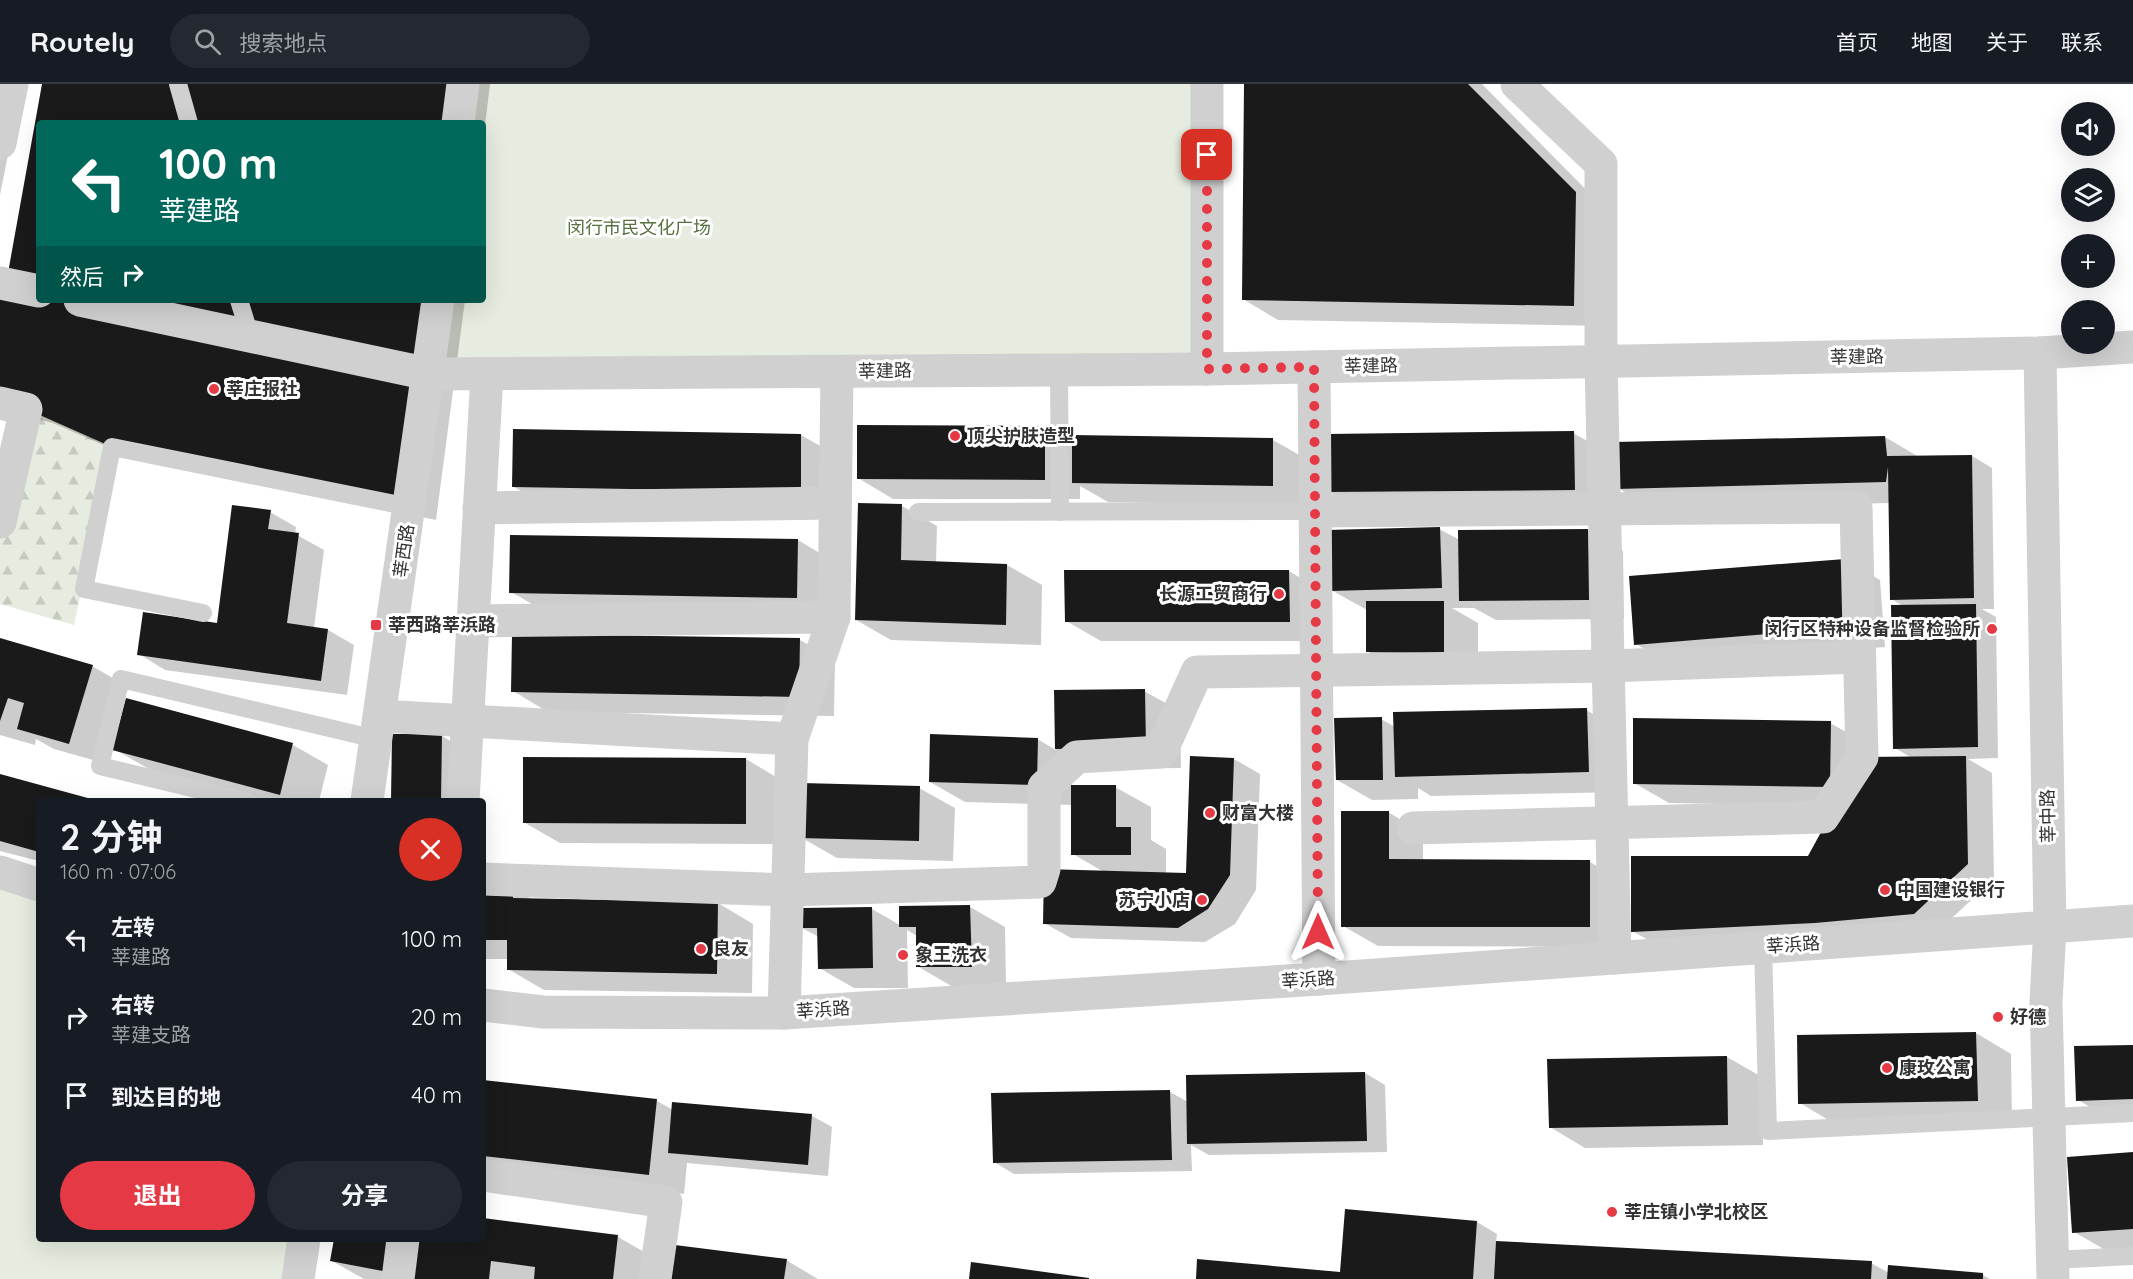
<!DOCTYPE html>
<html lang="zh">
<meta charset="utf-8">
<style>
:root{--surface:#171b24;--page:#242831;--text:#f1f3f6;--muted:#9ea1a6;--line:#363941;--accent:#e63946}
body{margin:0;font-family:Quicksand,"Noto Sans SC",sans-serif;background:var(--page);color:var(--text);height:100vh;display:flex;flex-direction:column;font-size:22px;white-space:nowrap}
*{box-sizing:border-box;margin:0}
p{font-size:20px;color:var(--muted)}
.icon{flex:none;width:33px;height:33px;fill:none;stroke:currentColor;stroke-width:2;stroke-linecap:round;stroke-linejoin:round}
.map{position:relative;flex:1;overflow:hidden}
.drawer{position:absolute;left:36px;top:714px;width:450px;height:444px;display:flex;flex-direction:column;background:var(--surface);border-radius:6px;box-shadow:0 6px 24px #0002}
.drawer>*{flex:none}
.hud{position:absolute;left:36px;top:36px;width:450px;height:183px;border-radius:6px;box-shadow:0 6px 24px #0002;background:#00695c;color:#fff;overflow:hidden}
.tools{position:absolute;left:2061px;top:18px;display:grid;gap:12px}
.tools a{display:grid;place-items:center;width:54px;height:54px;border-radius:50%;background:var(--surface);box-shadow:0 6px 24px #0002;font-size:30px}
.pin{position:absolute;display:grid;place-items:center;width:51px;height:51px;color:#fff;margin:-26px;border-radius:12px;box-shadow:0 3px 9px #0006}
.me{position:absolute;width:66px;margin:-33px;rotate:0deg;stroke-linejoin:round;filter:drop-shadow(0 0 4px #0008)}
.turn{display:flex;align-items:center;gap:21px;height:126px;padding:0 24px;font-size:27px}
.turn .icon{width:78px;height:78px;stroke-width:2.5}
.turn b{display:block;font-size:42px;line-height:51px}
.then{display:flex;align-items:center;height:57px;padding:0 24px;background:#0003;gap:12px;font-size:22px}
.round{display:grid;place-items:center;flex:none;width:63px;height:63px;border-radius:32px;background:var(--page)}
.head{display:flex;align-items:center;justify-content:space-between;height:102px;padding:0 24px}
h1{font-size:36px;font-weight:700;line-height:45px}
.action{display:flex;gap:12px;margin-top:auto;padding:12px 24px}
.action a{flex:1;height:69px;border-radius:36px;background:var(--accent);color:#fff;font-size:24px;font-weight:700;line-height:69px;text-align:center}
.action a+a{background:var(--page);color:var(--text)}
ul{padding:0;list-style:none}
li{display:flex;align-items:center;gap:18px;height:78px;padding:0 24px}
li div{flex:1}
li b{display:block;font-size:22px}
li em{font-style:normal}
header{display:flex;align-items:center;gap:36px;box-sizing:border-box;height:84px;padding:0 30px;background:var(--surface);border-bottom:2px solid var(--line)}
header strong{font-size:28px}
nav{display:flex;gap:33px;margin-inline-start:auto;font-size:21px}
.search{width:420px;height:54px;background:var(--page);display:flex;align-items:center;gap:15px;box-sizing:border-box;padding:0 21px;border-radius:33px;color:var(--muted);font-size:22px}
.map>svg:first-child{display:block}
.forest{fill:url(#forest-firs)}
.park{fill:#e6ecdf}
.shadow{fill:#0003}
.building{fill:#1a1a1a}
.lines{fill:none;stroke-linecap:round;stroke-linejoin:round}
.lane{stroke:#d0d0d0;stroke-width:18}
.street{stroke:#d0d0d0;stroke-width:33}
.route{stroke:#e63946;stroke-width:10;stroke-dasharray:0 18}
.poi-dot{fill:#e63946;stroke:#fff;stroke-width:2}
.labels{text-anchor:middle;stroke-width:6;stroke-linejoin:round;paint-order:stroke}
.park-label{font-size:18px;fill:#56703f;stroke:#fff}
.street-label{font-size:18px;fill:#333;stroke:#fff}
.poi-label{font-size:18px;font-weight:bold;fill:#333;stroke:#fff;text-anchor:start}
</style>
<header>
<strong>Routely</strong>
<div class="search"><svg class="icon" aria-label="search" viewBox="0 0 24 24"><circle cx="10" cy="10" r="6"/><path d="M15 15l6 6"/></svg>搜索地点</div>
<nav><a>首页</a><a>地图</a><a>关于</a><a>联系</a></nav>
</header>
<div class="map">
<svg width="2133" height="1195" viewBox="0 0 2133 1195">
<defs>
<pattern id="forest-firs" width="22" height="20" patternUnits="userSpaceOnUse" patternTransform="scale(1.5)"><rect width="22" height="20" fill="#e6ecdf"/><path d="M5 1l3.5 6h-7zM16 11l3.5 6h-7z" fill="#c6cbc0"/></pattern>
</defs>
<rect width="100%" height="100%" fill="#fff"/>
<!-- forest -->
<path class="forest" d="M 26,325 L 112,363 L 74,541 L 0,520 L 0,438 Z"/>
<!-- park -->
<g class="park">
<path d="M 463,0 L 1207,0 L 1207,285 L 429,290 L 438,216 L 483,216 L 483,39 L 458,39 Z"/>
<path d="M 0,788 L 39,801 L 39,1155 L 304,1155 L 298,1195 L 0,1195 Z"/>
</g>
<!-- shadow -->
<g class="shadow">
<path d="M 0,0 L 22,0 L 0,111 Z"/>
<path d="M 43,0 L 490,0 L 483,58 L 483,39 L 39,39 L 39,216 L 465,216 L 436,436 L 140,377 L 53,339 L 0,326 L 8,202 Z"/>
<path d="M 1246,0 L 1482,0 L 1610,130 L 1609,242 L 1278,236 L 1243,215 Z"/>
<path d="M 1044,343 L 1073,360 L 1074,352 L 1273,356 L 1308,376 L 1308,422 L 1108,418 L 1080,402 L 1080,415 L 893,415 L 858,394 Z"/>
<path d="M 1573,349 L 1609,369 L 1610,425 L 1364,428 L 1329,408 Z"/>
<path d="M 801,351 L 836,371 L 835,427 L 549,423 L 514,403 Z"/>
<path d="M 1885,353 L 1919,373 L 1972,372 L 1992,384 L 1994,525 L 1982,525 L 1996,533 L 1998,674 L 1968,675 L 1992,689 L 1994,795 L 1941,844 L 1668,867 L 1632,847 L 1808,773 L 1837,722 L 1669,719 L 1634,699 L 1830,639 L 1866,659 L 1865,674 L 1912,674 L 1895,664 L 1905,523 L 1891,515 L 1890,419 L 1653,425 L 1618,404 Z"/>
<path d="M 902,422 L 937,442 L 936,479 L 1007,481 L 1042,501 L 1041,561 L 891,556 L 856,536 Z"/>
<path d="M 270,428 L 296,443 L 295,450 L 324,466 L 314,544 L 328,546 L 354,561 L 347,611 L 165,586 L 139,570 L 218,540 Z"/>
<path d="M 1439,445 L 1460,456 L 1459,447 L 1588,446 L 1623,467 L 1624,535 L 1496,536 L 1474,524 L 1452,524 L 1478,539 L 1478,588 L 1402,588 L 1367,567 L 1367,526 L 1331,506 Z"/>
<path d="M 798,456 L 833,477 L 832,533 L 546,528 L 511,508 Z"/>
<path d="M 1845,476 L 1880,496 L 1885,563 L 1671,580 L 1636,560 Z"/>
<path d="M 1289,487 L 1324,508 L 1325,557 L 1101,557 L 1066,537 Z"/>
<path d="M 0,555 L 92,582 L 127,602 L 104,679 L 54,665 L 36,655 L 35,661 L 0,651 Z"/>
<path d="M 800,556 L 835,576 L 834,632 L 548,628 L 513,607 Z"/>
<path d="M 1144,607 L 1180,627 L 1181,684 L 1091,685 L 1073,674 L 1072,703 L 1115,703 L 1151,723 L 1151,756 L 1166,765 L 1166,790 L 1188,791 L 1234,675 L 1260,690 L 1256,806 L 1235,840 L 1205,858 L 1071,854 L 1044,839 L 1104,788 L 1073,770 L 1073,721 L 965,718 L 930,698 L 1037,655 L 1056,666 L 1055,608 Z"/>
<path d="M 127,616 L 293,661 L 328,681 L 319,717 L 267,717 L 149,685 L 114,665 Z"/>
<path d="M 1586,626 L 1622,646 L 1623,708 L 1431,712 L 1418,704 L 1418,715 L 1372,716 L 1337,696 L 1381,635 L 1395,643 Z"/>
<path d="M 442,652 L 477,672 L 476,717 L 392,717 Z"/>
<path d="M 746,675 L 781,696 L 781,760 L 560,759 L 525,739 Z"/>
<path d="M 0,692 L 92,717 L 39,717 L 39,777 L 0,767 Z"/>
<path d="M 919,704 L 955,724 L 953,777 L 837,774 L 802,754 Z"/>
<path d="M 1388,728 L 1423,749 L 1423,777 L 1590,778 L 1625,798 L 1625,863 L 1378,862 L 1343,842 Z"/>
<path d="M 483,804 L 513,805 L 533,816 L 718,819 L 753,840 L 752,909 L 544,906 L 508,885 L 508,875 L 483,875 Z"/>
<path d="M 970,823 L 1005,843 L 1006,902 L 953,903 L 917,882 L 917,852 L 907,846 L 908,904 L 854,904 L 819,884 L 819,853 L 802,844 L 872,825 L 900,841 Z"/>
<path d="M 1976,949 L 2011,970 L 2012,1037 L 1835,1040 L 1800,1019 Z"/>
<path d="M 2133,962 L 2133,1036 L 2113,1036 L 2078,1016 Z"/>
<path d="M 1727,973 L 1762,993 L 1763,1061 L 1585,1064 L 1550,1043 Z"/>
<path d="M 1365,989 L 1385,1001 L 1387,1068 L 1209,1071 L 1191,1061 L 1192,1087 L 1014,1090 L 994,1078 L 1170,1008 L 1188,1018 Z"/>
<path d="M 483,997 L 657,1017 L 673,1026 L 812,1032 L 832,1043 L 828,1092 L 687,1079 L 684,1110 L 483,1087 Z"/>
<path d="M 2133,1070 L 2133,1166 L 2109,1168 L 2074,1148 Z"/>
<path d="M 483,1135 L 618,1153 L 653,1173 L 650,1195 L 364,1195 L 332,1177 L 336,1155 L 483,1155 Z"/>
<path d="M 1477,1138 L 1497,1150 L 1496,1159 L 1871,1179 L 1889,1189 L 1983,1191 L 1990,1195 L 1197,1195 L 1341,1190 Z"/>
<path d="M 786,1176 L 818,1195 L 672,1195 Z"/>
</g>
<!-- building -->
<g class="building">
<path d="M 42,0 L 463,0 L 458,39 L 39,39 L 39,216 L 438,216 L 410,423 L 112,363 L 26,325 L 0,319 L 0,199 L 6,200 Z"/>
<path d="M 1244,0 L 1468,0 L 1576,108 L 1574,222 L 1242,216 Z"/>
<path d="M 857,341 L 1045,342 L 1045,396 L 857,395 Z"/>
<path d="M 513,345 L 801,350 L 801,408 L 512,403 Z"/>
<path d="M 1574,347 L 1575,406 L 1327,408 L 1327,350 Z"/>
<path d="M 1072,351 L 1273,354 L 1273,402 L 1072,399 Z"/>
<path d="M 1885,352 L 1887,372 L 1972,371 L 1974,514 L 1890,516 L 1888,383 L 1886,398 L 1616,405 L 1615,358 Z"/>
<path d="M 858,419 L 902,420 L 901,476 L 1007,480 L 1006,541 L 855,536 Z"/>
<path d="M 232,421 L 271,426 L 268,445 L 299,449 L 287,539 L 328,545 L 321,597 L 137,571 L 143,528 L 217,539 Z"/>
<path d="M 1440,443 L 1442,504 L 1329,507 L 1327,446 Z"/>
<path d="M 1588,445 L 1589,516 L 1459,517 L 1458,446 Z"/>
<path d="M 510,451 L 798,455 L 797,514 L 509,509 Z"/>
<path d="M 1845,475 L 1851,543 L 1634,561 L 1629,492 Z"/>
<path d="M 1064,486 L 1289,486 L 1290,538 L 1065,538 Z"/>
<path d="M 1366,517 L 1444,517 L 1444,569 L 1366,568 Z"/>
<path d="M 1976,520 L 1978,663 L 1893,665 L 1891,521 Z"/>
<path d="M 512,550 L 800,554 L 799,613 L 511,608 Z"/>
<path d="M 0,554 L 93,581 L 69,660 L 17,645 L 24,619 L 8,614 L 0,637 Z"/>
<path d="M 1145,605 L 1146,664 L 1055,665 L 1054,606 Z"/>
<path d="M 126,614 L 293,659 L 280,711 L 112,666 Z"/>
<path d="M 1587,624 L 1589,688 L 1395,693 L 1393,628 Z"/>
<path d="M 1382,633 L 1383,696 L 1336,696 L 1334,634 Z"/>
<path d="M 1633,634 L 1831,637 L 1830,703 L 1633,700 Z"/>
<path d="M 392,650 L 442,650 L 441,717 L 391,717 Z"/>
<path d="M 930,650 L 1038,654 L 1037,701 L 929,698 Z"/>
<path d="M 1190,672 L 1234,674 L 1230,791 L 1208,825 L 1178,844 L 1043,840 L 1044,785 L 1186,789 Z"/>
<path d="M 1966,672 L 1968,780 L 1914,830 L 1815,839 L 1631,848 L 1631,772 L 1808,772 L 1862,673 Z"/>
<path d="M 523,673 L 746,674 L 746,740 L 523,739 Z"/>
<path d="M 0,690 L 95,716 L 95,717 L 39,717 L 39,768 L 0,757 Z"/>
<path d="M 801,699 L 920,702 L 919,757 L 800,754 Z"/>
<path d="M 1071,701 L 1116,701 L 1116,743 L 1131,743 L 1131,771 L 1071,771 Z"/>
<path d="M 1341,727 L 1389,727 L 1389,775 L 1590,776 L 1590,843 L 1341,843 Z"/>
<path d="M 483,803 L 513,803 L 513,814 L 718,818 L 717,890 L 507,886 L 507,856 L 483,856 Z"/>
<path d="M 970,821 L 972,883 L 916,883 L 916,843 L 899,843 L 899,822 Z"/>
<path d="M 872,823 L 873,884 L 818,885 L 817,844 L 801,844 L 801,824 Z"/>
<path d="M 1976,948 L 1978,1017 L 1798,1020 L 1797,951 Z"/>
<path d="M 2133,961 L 2133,1015 L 2076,1017 L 2074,962 Z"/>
<path d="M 1727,972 L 1728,1041 L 1549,1044 L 1547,975 Z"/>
<path d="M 1365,988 L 1367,1057 L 1187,1060 L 1186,991 Z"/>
<path d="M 483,996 L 657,1015 L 649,1091 L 483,1072 Z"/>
<path d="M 1170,1006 L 1172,1076 L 993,1079 L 991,1009 Z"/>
<path d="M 672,1018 L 812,1030 L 808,1081 L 668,1069 Z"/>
<path d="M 2133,1068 L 2133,1145 L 2072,1149 L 2067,1073 Z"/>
<path d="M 1345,1125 L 1477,1137 L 1473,1195 L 1196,1195 L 1197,1175 L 1340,1188 Z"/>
<path d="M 483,1134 L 618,1151 L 613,1195 L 534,1195 L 535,1183 L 491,1177 L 489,1195 L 410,1195 L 415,1155 L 483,1155 Z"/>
<path d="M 334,1155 L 394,1155 L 388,1188 L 330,1177 Z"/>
<path d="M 1496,1157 L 1872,1177 L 1871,1195 L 1494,1195 Z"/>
<path d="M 675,1161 L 787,1175 L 784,1195 L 671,1195 Z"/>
<path d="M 971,1178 L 1089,1194 L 1089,1195 L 969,1195 Z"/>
<path d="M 1888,1181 L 1983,1189 L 1983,1195 L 1887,1195 Z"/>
</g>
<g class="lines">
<!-- lane -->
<g class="lane">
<path d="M 178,0 L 189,39"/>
<path d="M 239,216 L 250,252"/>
<path d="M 1059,286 L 1060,428"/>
<path d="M 918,428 L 1315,427"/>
<path d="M 203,529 L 84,505 L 112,363 L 410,423"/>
<path d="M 246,717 L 100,682 L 121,595 L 376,655"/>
<path d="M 1763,863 L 1768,1047 L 2133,1029"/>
<path d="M 2052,1176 L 2133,1172"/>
</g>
<!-- street -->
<g class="street">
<path d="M 1207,0 L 1207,285"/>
<path d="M 1517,0 L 1601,80 L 1601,278 L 1615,874"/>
<path d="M 458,39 L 463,0"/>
<path d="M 0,59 L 12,0"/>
<path d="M 0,199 L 39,207"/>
<path d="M 80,216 L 429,290 L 1207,285 L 2040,269 L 2133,263"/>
<path d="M 2040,269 L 2050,843 L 2046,918 L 2053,1195"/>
<path d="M 1314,283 L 1319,895"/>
<path d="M 0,319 L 26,325 L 0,438"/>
<path d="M 479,424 L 835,419"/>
<path d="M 1315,427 L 1856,423 L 1862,673 L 1823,733 L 1413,744"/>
<path d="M 473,537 L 834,533"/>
<path d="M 380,632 L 792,655"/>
<path d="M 367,717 L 438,216"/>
<path d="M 463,717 L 487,290"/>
<path d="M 0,788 L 39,801"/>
<path d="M 483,795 L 788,806 L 1040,798 L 1044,785 L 1044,703 L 1077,673 L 1161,668 L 1197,588 L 1608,582 L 1859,573"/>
<path d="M 483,921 L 543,928 L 784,929 L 1319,895 L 2133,837"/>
<path d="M 784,929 L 792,655 L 834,533 L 837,288"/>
<path d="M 483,1091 L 666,1118 L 655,1195"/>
<path d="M 298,1195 L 304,1155"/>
<path d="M 398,1195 L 403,1155"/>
</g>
</g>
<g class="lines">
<!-- route -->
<path class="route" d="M 1207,71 L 1207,285 L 1314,283 L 1318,848"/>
</g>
<!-- markers -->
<g class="poi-dot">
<circle cx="214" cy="305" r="6"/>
<circle cx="955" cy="352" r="6"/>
<circle cx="1279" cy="510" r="6"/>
<rect x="370" y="535" width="12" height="12" rx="3"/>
<circle cx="1992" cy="545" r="6"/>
<circle cx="1210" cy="729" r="6"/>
<circle cx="1885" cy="806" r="6"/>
<circle cx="1202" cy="816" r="6"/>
<circle cx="701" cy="865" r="6"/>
<circle cx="903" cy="871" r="6"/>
<circle cx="1998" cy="933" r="6"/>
<circle cx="1887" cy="984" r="6"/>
<circle cx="1612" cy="1128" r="6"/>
</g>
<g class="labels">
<!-- park labels -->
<g class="park-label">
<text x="639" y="150">闵行市民文化广场</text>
</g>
<!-- street labels -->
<g class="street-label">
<text transform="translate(1857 273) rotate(-1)" y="6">莘建路</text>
<text transform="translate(1371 282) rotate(-1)" y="6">莘建路</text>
<text transform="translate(885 287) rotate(-1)" y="6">莘建路</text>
<text transform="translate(404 467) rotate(-82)" y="6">莘西路</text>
<text transform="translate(2048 732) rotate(-91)" y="6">莘中路</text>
<text transform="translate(1793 861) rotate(-4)" y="6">莘浜路</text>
<text transform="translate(1308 896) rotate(-4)" y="6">莘浜路</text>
<text transform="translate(823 926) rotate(-4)" y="6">莘浜路</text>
</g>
<!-- poi labels -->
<g class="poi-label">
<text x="226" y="311">莘庄报社</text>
<text x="967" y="358">顶尖护肤造型</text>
<text x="1267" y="516" text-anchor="end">长源工贸商行</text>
<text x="388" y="547">莘西路莘浜路</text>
<text x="1980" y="551" text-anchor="end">闵行区特种设备监督检验所</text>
<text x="1222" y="735">财富大楼</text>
<text x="1897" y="812">中国建设银行</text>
<text x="1190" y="822" text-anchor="end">苏宁小店</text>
<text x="713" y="871">良友</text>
<text x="915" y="877">象王洗衣</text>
<text x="2010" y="939">好德</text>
<text x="1899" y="990">康玫公寓</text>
<text x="1624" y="1134">莘庄镇小学北校区</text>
</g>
</g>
</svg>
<div class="tools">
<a><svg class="icon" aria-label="sound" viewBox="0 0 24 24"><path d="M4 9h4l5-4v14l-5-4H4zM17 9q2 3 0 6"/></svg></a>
<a><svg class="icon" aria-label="layers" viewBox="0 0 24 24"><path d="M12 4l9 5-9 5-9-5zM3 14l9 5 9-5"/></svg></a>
<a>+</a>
<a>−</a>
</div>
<div class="pin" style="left:1207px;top:71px;background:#d93025"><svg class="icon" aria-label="arrive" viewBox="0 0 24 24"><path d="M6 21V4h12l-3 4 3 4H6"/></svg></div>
<svg class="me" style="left:1318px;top:848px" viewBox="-20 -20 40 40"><path d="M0-17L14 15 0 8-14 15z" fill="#e63946" stroke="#fff" stroke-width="4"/></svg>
<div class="hud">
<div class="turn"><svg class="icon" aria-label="left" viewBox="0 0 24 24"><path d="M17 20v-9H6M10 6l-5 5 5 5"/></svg><div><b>100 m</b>莘建路</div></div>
<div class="then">然后<svg class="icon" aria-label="right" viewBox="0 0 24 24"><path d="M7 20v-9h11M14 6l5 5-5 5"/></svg></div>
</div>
<section class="drawer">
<div class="head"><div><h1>2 分钟</h1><p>160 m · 07:06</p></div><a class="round" style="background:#d93025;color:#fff"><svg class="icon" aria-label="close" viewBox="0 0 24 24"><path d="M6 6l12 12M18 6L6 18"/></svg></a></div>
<ul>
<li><svg class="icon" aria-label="left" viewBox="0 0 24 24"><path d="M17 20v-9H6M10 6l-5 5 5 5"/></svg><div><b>左转</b><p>莘建路</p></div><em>100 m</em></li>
<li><svg class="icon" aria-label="right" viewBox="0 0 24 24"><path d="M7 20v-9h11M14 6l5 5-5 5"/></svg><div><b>右转</b><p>莘建支路</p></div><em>20 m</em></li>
<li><svg class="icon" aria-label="arrive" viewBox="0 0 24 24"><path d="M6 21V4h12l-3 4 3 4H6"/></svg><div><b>到达目的地</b></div><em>40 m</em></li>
</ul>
<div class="action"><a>退出</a><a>分享</a></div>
</section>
</div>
